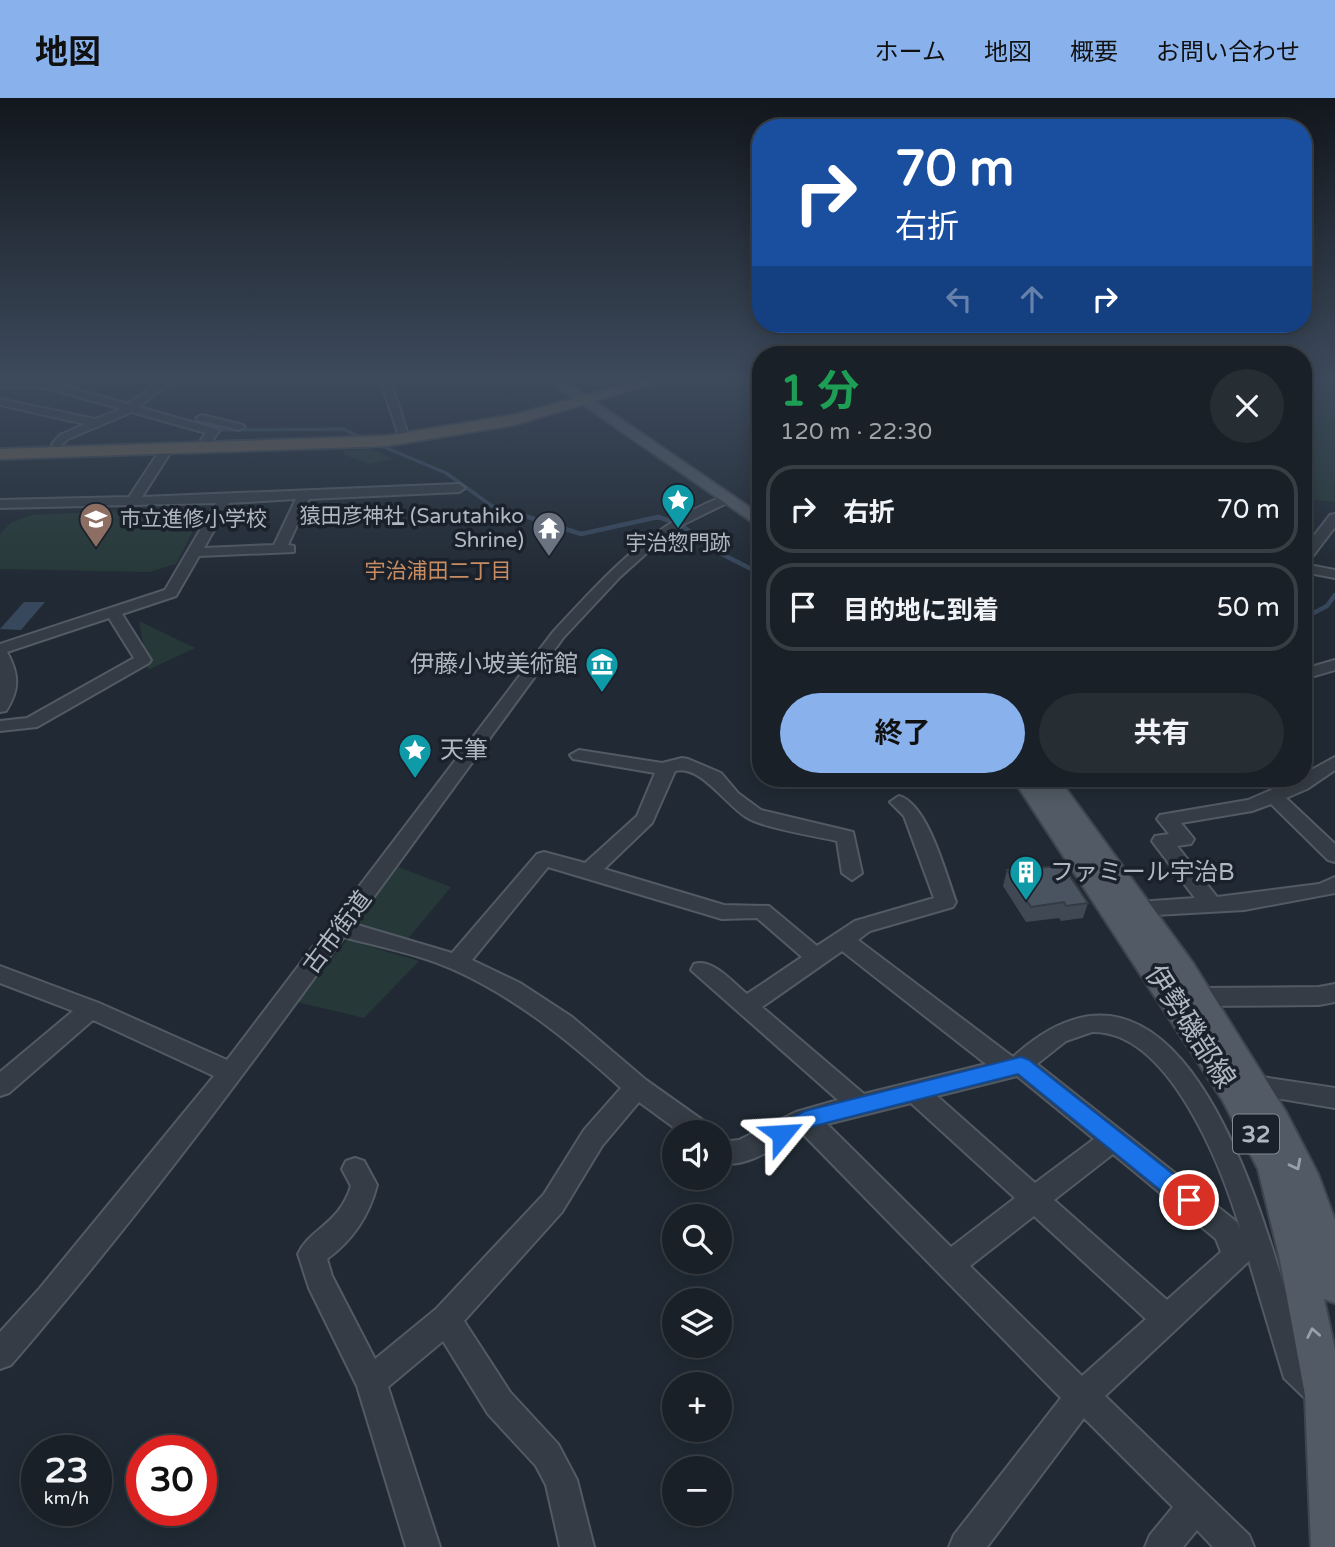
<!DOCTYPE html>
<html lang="ja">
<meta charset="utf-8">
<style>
:root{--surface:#192027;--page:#262d33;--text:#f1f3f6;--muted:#9fa3a7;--line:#373e44;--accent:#89b2ed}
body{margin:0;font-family:"Varela Round","Noto Sans JP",sans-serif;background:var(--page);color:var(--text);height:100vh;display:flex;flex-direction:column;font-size:26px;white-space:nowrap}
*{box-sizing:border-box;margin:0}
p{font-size:23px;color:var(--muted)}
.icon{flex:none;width:38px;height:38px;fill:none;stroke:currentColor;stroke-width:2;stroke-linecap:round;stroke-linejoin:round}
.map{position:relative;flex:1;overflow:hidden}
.sheet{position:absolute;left:752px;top:248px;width:560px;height:441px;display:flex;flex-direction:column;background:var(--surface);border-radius:28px;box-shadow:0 4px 18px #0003,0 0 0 2px var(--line)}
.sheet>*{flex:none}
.top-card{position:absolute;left:752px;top:21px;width:560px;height:214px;border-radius:28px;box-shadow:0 4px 18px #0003,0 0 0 2px var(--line);background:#1a4fa0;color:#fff;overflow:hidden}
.buttons{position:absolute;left:662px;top:1022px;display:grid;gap:14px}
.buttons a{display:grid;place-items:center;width:70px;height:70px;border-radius:50%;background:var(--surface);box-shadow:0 4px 18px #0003,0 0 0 2px var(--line);font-size:35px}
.speed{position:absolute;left:21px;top:1337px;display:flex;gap:14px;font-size:35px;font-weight:700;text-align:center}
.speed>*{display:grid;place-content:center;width:91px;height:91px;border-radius:50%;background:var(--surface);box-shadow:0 4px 18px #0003,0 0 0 2px var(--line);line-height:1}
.speed small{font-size:18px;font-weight:400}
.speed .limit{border:10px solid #d22;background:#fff;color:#111}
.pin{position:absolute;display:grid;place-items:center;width:60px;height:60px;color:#fff;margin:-30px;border:4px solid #fff;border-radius:50%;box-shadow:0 2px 7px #0007}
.me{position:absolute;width:77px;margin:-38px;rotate:63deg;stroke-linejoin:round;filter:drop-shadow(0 0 5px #0008)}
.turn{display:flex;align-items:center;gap:24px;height:147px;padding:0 28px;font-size:32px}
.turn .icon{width:91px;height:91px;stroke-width:2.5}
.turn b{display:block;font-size:49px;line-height:60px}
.lanes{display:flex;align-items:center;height:66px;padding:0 28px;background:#0003;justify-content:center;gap:35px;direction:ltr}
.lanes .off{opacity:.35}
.round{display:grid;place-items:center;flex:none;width:74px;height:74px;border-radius:37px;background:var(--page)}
.headline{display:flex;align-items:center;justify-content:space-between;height:119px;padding:0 28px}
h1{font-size:42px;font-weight:700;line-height:52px;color:#1e9e55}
.primary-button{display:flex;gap:14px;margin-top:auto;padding:14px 28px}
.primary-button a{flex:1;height:80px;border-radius:42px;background:var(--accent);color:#111;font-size:28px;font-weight:700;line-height:80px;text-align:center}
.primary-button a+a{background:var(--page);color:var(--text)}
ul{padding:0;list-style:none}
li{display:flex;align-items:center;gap:21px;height:88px;margin:0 14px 10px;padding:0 14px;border:4px solid var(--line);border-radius:28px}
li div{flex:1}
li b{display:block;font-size:26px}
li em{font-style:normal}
header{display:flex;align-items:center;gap:42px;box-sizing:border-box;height:98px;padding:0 35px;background:var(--accent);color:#111}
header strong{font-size:33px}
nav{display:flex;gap:38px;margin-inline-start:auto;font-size:24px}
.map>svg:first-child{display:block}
.green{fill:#263837}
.water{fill:#38485c}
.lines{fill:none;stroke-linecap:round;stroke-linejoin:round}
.stream-far1{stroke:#38485c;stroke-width:3.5}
.stream{stroke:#38485c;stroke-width:4.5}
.minor-casing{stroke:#525a63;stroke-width:4}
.major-casing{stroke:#3e454f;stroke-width:4}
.highway-casing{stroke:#3f4750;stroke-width:4}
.minor{fill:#353c45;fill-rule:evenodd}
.major{fill:#525b65;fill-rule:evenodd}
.highway{fill:#6a6052;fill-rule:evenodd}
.wall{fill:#404853}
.building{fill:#4a5460;stroke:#343b43;stroke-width:2}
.oneway{stroke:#98a0ab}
.route{fill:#1a73e8;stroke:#114b97;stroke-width:2}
.labels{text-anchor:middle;stroke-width:7;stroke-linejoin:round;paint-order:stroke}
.far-poi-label{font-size:21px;fill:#afb7c2;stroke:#1a212a;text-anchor:end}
.far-neighbourhood-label{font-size:21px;fill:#c88c63;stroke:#1a212a}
.shield{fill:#1a212a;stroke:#828a94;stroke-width:2}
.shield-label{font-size:23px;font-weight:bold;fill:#afb7c2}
.poi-label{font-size:24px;fill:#afb7c2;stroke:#1a212a;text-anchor:start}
.street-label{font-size:24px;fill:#afb7c2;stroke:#1a212a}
.near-street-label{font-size:28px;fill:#afb7c2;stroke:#1a212a}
</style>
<header>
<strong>地図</strong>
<nav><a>ホーム</a><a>地図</a><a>概要</a><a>お問い合わせ</a></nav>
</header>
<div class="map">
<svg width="1335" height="1449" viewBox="0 0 1335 1449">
<rect width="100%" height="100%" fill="#212a34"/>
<!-- green -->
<g class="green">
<path d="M 1304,281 L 1335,281 L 1335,404 L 1304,401 Z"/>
<path d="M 371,351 L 393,361 L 369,366 L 345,357 L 343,353 Z"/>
<path d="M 205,409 L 176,466 L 149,474 L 0,471 L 0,436 L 11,425 L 32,417 Z"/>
<path d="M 139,523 L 195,550 L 148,572 Z"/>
<path d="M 398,769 L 451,789 L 405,844 L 361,831 L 357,826 Z"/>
<path d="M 347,842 L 419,863 L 364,920 L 297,904 Z"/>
</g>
<!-- water -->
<path class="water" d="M 24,504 L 45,504 L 21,532 L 0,531 Z"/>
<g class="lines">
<!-- stream-far1 -->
<g class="stream-far1">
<path d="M 40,284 L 53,284 L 222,332 L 343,331 L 367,342"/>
<path d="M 377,346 L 446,375 L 492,408 L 531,420"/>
<path d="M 653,420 L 662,420"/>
</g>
<!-- stream -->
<g class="stream">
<path d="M 525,418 L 581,436 L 658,419 L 680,426 L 714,452 L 761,476"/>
<path d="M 1304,520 L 1327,508 L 1335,497"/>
</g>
<defs>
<g id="minor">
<path d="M 164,281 L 176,281 L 138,309 L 217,331 L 219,333 L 211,344 L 201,342 L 206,335 L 132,314 L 68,341 L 58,350 L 52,346 L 60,337 L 85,326 L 0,307 L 0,301 L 95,321 L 121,311 L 47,290 L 0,289 L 0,283 L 47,284 L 128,306 Z"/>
<path d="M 380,281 L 390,281 L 410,343 L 400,341 Z"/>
<path d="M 202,317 L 243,327 L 245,329 L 239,332 L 198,322 L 196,320 Z"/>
<path d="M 166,348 L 172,352 L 142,399 L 459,386 L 465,390 L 459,394 L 309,401 L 288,447 L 294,448 L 294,454 L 199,458 L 176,498 L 122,516 L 151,562 L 149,565 L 37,629 L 0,633 L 0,623 L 27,620 L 134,560 L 109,520 L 7,554 C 19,576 20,591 6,613 L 0,614 L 0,546 L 165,492 L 216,405 L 0,410 L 0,402 L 129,399 L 162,349 ZM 296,401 L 274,447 L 204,450 L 229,405 Z"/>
<path d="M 724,398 L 735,401 L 684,426 L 661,442 L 620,479 L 563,540 L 354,826 L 452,855 L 537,756 L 544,754 L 585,765 L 637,718 L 655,675 L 573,661 L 570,657 L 579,652 L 662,665 L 682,660 L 688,661 L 721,675 L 738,695 L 761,712 L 853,734 L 862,775 L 852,782 L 842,775 L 837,743 C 815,738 763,730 746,719 C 726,707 700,666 675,673 L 652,725 L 604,771 L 724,807 L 769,808 L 817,848 L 855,823 L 934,800 L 904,718 L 890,704 L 899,698 C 928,706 946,777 956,804 L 953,809 L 870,833 L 858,842 L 1013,959 C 1175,812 1257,1095 1290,1209 C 1295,1225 1298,1244 1306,1259 C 1315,1278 1335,1279 1332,1305 L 1321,1309 L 1310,1305 L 1284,1280 L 1249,1163 L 1105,1298 L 1249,1437 L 1254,1449 L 1213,1449 L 1197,1432 L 1183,1449 L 1145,1449 L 1150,1437 L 1173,1409 L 1084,1320 L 987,1449 L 949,1449 L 954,1437 L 1061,1300 L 802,1035 C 780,1046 744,1073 719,1064 L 719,1039 L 730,1043 L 739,1042 L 796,1014 L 838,1002 L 691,872 L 694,866 C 713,860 733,885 747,896 L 802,859 L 757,820 L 722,821 L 548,769 L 472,862 L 520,885 L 572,919 L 646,982 L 708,1026 L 712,1034 L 680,1034 L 639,1004 L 602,1048 L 562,1114 L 464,1223 L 510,1294 L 558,1346 L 577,1382 L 594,1449 L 560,1449 L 546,1387 L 536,1368 L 488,1316 L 443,1243 L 388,1289 L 440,1449 L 406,1449 L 357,1288 L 309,1190 L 298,1156 C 310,1130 339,1127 351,1088 L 342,1071 L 346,1063 L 355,1060 L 364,1063 L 377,1087 C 369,1118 353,1142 327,1161 L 332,1178 L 375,1261 L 436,1211 L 544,1096 L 584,1032 L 621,990 C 569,943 517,900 452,871 C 419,856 379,849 344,839 C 238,985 129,1130 11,1267 L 0,1271 L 0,1234 L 40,1190 L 214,978 L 93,922 L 9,995 L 0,998 L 0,974 L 73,913 L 0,885 L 0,868 L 99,905 L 227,962 L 553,534 C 604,479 652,425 724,398 ZM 842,853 L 986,966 L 864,996 L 762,909 ZM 1092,934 C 1170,932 1223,1072 1241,1133 L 1237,1124 L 1037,966 L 1066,943 ZM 1017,978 L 1094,1041 L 1035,1085 L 937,998 ZM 911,1005 L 1015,1100 L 951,1149 L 827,1026 ZM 1113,1056 L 1216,1141 L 1221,1154 L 1167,1202 L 1054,1102 ZM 1034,1118 L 1146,1221 L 1082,1278 L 970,1168 Z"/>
<path d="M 1335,416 L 1335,429 L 1309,463 L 1304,464 L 1304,451 L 1330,417 Z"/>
<path d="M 1304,466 L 1335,472 L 1335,480 L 1304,474 Z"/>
<path d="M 1335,562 L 1335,572 L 1304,581 L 1304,571 Z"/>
<path d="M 1335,659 L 1335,672 L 1307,691 L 1286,700 L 1335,746 L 1335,764 L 1328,762 L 1271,706 L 1252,713 L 1181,725 L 1194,741 L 1191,746 L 1177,748 L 1217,799 L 1319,786 L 1335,779 L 1335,795 L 1244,812 L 1138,818 L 1131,816 L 1128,811 L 1131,806 L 1138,804 L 1195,800 L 1152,743 L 1155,738 L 1169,736 L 1157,721 L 1160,717 L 1248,702 L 1297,681 L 1304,681 L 1304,676 Z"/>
<path d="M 1335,886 L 1335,904 L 1319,907 L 1198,908 L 1190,905 L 1187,899 L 1190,893 L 1198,890 L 1319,889 Z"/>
<path d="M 1255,978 L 1335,990 L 1335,1010 L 1246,995 L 1243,988 L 1246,981 Z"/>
</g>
<g id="major">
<path d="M 546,281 L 562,281 L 761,417 L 761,430 Z"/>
<path d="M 1013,681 L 1059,681 L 1193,865 L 1286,1014 L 1318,1076 L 1335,1122 L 1335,1205 L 1324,1201 L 1335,1252 L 1335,1449 L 1311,1449 L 1305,1297 L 1280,1162 L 1258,1071 L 1223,1003 Z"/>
</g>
<path id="highway" d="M 645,281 L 669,281 L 514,327 L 386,348 L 0,361 L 0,351 L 386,338 L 513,317 Z"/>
</defs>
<!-- minor casing -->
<use href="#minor" class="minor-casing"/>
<!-- major casing -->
<use href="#major" class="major-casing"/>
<!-- highway casing -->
<use href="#highway" class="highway-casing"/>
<!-- minor -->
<use href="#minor" class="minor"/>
<!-- major -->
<use href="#major" class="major"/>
<!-- highway -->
<use href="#highway" class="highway"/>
</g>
<!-- wall -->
<path class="wall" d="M 1007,772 L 1088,805 L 1083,820 L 1061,823 L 1059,820 L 1026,824 L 1003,788 Z"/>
<!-- building -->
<path class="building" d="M 1063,768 L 1088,805 L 1066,808 L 1064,804 L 1031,809 L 1007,772 Z"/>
<!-- one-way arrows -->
<defs><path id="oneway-chevron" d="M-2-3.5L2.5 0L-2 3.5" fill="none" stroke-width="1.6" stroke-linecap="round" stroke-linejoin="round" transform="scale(1.75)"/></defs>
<g class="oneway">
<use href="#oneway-chevron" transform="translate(1296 1067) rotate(63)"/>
<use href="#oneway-chevron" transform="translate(1313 1235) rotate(-101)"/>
</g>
<!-- sky -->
<linearGradient id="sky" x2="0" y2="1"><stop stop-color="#12171d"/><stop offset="0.58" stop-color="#3d4a5c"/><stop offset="1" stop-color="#3d4a5c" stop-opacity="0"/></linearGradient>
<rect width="1335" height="484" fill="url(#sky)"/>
<!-- route -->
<path class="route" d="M 1021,959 L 1029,962 L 1197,1095 L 1200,1102 L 1197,1109 L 1189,1112 L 1181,1109 L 1018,976 L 810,1029 L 782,1045 L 774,1042 L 771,1036 L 774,1029 L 805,1013 Z"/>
<!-- icons -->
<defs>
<symbol id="sight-pin" viewBox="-11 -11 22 30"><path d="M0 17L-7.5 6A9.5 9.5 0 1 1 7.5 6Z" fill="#0f9aa8" stroke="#1a212a"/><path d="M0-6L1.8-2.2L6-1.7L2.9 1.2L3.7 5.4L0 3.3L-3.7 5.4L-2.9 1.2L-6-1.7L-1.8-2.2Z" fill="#fff"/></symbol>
<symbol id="school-pin" viewBox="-11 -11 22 30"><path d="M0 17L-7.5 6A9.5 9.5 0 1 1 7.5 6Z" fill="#8d6e63" stroke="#1a212a"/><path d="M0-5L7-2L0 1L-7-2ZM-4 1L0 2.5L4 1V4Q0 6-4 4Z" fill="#fff"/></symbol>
<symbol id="temple-pin" viewBox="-11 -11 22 30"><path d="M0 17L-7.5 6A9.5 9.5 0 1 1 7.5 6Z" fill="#6b7280" stroke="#1a212a"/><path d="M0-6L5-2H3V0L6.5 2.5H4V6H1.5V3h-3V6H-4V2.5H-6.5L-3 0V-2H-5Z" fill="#fff"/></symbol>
<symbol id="museum-pin" viewBox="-11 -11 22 30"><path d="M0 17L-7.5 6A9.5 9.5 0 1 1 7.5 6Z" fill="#0f9aa8" stroke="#1a212a"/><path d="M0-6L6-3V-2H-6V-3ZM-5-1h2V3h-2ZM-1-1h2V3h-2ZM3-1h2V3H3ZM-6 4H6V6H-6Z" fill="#fff"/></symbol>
<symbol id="building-pin" viewBox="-11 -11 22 30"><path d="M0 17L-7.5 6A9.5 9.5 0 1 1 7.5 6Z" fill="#0f9aa8" stroke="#1a212a"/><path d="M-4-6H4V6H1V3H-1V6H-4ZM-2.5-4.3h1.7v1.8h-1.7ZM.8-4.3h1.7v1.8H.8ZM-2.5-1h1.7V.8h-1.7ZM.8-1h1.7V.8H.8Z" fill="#fff"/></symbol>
</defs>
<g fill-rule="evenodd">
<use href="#sight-pin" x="659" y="383" width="38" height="52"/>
<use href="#school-pin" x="77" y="402" width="38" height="52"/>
<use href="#temple-pin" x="530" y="411" width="38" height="52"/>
<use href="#museum-pin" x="583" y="547" width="38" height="52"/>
<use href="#sight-pin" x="396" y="633" width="38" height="52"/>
<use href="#building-pin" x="1007" y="755" width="38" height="52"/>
</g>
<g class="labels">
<!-- far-poi labels -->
<g class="far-poi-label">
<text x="524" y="425">猿田彦神社 (Sarutahiko<tspan x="524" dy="24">Shrine)</tspan></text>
<text x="120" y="428" text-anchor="start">市立進修小学校</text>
<text x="678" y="452" text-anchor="middle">宇治惣門跡</text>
</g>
<!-- far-neighbourhood labels -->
<g class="far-neighbourhood-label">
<text x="438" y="480">宇治浦田二丁目</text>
</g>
<!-- shield labels -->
<rect class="shield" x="1233" y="1016.5" width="46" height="39" rx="5"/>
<g class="shield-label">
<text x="1256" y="1044">32</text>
</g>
<!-- poi labels -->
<g class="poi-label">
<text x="578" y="574" text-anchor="end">伊藤小坡美術館</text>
<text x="440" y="660">天筆</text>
<text x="1050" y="782">ファミール宇治B</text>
</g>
<!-- street labels -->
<g class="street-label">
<text transform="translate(337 834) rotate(-53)" y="8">古市街道</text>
</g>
<!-- near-street labels -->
<g class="near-street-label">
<text transform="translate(1191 928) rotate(57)" y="10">伊勢磯部線</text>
</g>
</g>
</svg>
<div class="buttons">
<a><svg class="icon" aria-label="sound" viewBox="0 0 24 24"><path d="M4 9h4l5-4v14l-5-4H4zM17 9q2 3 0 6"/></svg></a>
<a><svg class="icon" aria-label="search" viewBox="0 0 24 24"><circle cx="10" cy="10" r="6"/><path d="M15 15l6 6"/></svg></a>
<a><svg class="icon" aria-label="layers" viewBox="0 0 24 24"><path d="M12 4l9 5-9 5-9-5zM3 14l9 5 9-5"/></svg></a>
<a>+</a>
<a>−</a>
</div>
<div class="speed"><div>23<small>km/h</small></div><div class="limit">30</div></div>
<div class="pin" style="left:1189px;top:1102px;background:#d93025"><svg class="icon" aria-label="arrive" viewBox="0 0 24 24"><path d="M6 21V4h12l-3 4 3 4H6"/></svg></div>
<svg class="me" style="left:782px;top:1036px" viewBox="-20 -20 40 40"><path d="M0-17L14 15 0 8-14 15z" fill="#1a73e8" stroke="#fff" stroke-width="4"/></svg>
<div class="top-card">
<div class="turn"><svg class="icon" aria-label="right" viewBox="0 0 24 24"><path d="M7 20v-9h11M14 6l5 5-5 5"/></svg><div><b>70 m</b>右折</div></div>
<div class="lanes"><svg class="icon off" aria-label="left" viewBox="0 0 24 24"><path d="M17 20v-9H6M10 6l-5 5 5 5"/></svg><svg class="icon off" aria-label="ahead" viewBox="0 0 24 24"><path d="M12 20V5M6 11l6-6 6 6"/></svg><svg class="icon" aria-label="right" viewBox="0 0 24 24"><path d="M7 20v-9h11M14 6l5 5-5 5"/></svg></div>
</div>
<section class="sheet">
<div class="headline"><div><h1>1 分</h1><p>120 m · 22:30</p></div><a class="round"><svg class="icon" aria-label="close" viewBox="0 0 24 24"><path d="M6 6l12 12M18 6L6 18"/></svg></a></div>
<ul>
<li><svg class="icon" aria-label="right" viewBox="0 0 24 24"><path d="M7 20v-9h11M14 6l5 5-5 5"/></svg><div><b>右折</b></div><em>70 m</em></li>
<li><svg class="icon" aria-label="arrive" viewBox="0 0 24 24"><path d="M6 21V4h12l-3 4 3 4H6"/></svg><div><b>目的地に到着</b></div><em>50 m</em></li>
</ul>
<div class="primary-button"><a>終了</a><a>共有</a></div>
</section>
</div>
